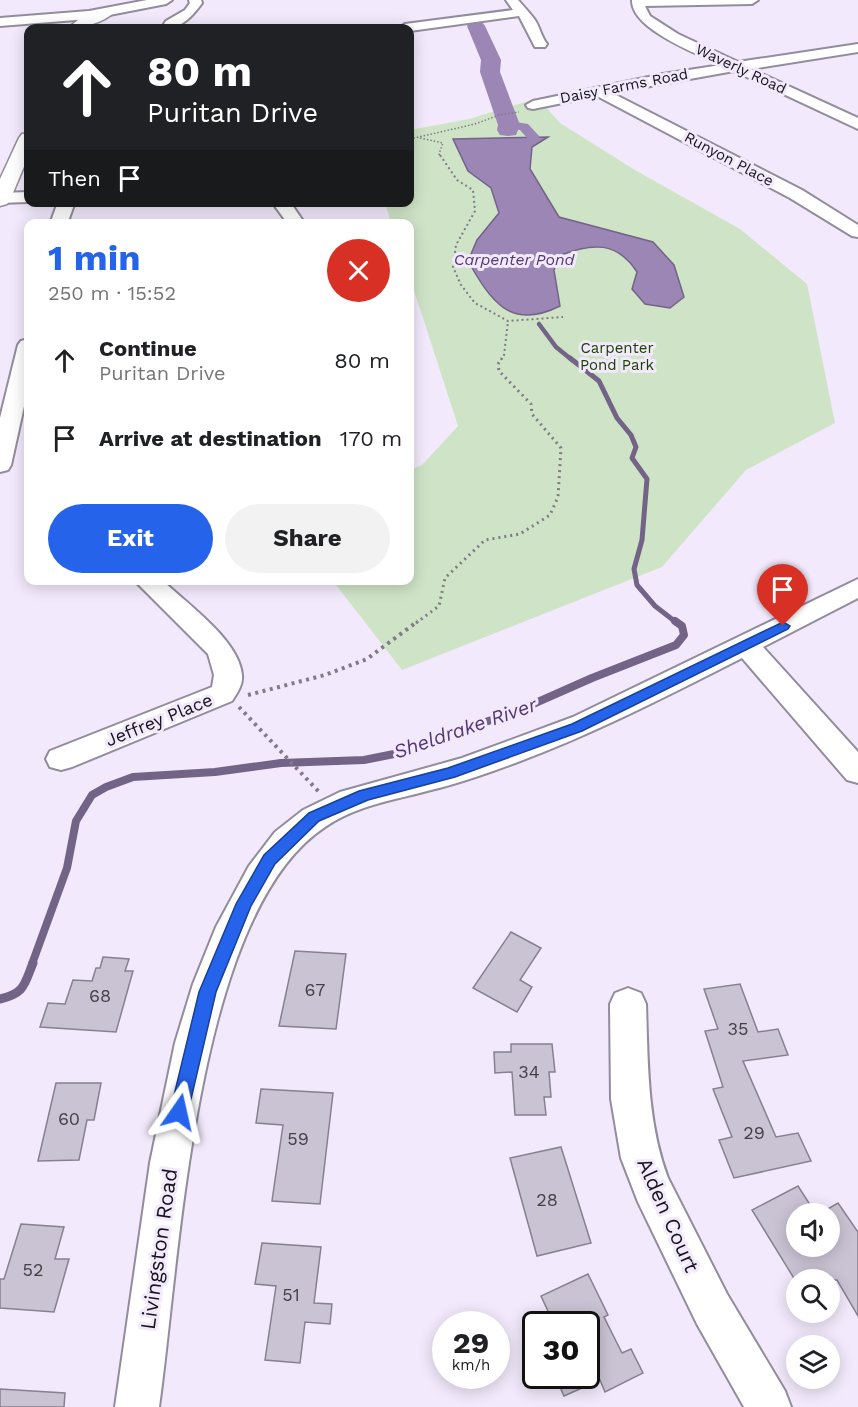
<!DOCTYPE html>
<meta charset="utf-8">
<style>
:root{--surface:#fff;--page:#f2f2f2;--text:#202124;--muted:#757577;--accent:#2563eb}
body{margin:0;font-family:"Work Sans",sans-serif;background:var(--page);color:var(--text);height:100vh;display:flex;flex-direction:column;font-size:22px;white-space:nowrap}
*{box-sizing:border-box;margin:0}
p{font-size:20px;color:var(--muted)}
.icon{flex:none;width:33px;height:33px;fill:none;stroke:currentColor;stroke-width:2;stroke-linecap:round;stroke-linejoin:round}
.map{position:relative;flex:1;overflow:hidden}
.side{position:absolute;left:24px;top:219px;width:390px;height:366px;display:flex;flex-direction:column;background:var(--surface);border-radius:12px;box-shadow:0 3px 15px #0003}
.side>*{flex:none}
.top-card{position:absolute;left:24px;top:24px;width:390px;height:183px;border-radius:12px;box-shadow:0 3px 15px #0003;background:#202124;color:#fff;overflow:hidden}
.controls{position:absolute;left:786px;top:1203px;display:grid;gap:12px}
.controls a{display:grid;place-items:center;width:54px;height:54px;border-radius:50%;background:var(--surface);box-shadow:0 3px 15px #0003;font-size:30px}
.speed{position:absolute;left:432px;top:1311px;display:flex;gap:12px;font-size:30px;font-weight:700;text-align:center}
.speed>*{display:grid;place-content:center;width:78px;height:78px;border-radius:50%;background:var(--surface);box-shadow:0 3px 15px #0003;line-height:1}
.speed small{font-size:15px;font-weight:400}
.speed .limit{border:3px solid #111;border-radius:9px;background:#fff;color:#111}
.pin{position:absolute;display:grid;place-items:center;width:51px;height:51px;color:#fff;margin:-62px -26px;border-radius:50% 50% 50% 0;rotate:-45deg;box-shadow:0 0 6px #0007}
.pin .icon{rotate:45deg}
.me{position:absolute;width:66px;margin:-33px;rotate:11deg;stroke-linejoin:round;filter:drop-shadow(0 0 4px #0008)}
.turn{display:flex;align-items:center;gap:21px;height:126px;padding:0 24px;font-size:27px}
.turn .icon{width:78px;height:78px;stroke-width:2.5}
.turn b{display:block;font-size:42px;line-height:51px}
.then{display:flex;align-items:center;height:57px;padding:0 24px;background:#0003;gap:12px;font-size:22px}
.round{display:grid;place-items:center;flex:none;width:63px;height:63px;border-radius:32px;background:var(--page)}
.overview{display:flex;align-items:center;justify-content:space-between;height:102px;padding:0 24px}
h1{font-size:36px;font-weight:700;line-height:45px;color:var(--accent)}
.action{display:flex;gap:12px;margin-top:auto;padding:12px 24px}
.action a{flex:1;height:69px;border-radius:36px;background:var(--accent);color:#fff;font-size:24px;font-weight:700;line-height:69px;text-align:center}
.action a+a{background:var(--page);color:var(--text)}
ul{padding:0;list-style:none}
li{display:flex;align-items:center;gap:18px;height:78px;padding:0 24px}
li div{flex:1}
li b{display:block;font-size:22px}
li em{font-style:normal}
.map>svg:first-child{display:block}
.green{fill:#cfe4c6}
.water{fill:#9b86b6;stroke:#736487;stroke-width:1.5}
.lines{fill:none;stroke-linecap:round;stroke-linejoin:round}
.stream-far3{stroke:#736487;stroke-width:4.5}
.stream-far2{stroke:#736487;stroke-width:5}
.stream-far1{stroke:#736487;stroke-width:8}
.stream{stroke:#736487;stroke-width:9}
.canal{fill:#9b86b6;fill-rule:evenodd}
.river{fill:#9b86b6;fill-rule:evenodd}
.building{fill:#cac3d4;stroke:#878090;stroke-width:1.5}
.minor-casing{stroke:#938c9c;stroke-width:4}
.major-casing{stroke:#938c9c;stroke-width:3}
.path-far3{stroke:#807b87;stroke-width:1.5;stroke-dasharray:1.5 2;stroke-linecap:butt}
.path-far2{stroke:#807b87;stroke-width:2;stroke-dasharray:2 3;stroke-linecap:butt}
.path-far1{stroke:#807b87;stroke-width:3;stroke-dasharray:2 4;stroke-linecap:butt}
.path{stroke:#807b87;stroke-width:4;stroke-dasharray:3 4.5;stroke-linecap:butt}
.minor{fill:#fff;fill-rule:evenodd}
.major{fill:#fff;fill-rule:evenodd}
.route{fill:#2563eb;stroke:#184099;stroke-width:1.5}
.labels{text-anchor:middle;stroke-width:6;stroke-linejoin:round;paint-order:stroke}
.far-street-label{font-size:15px;fill:#16141a;stroke:#f2eafc}
.far-park-label{font-size:15px;fill:#1b4200;stroke:#f2eafc}
.far-water-label{font-size:16px;font-style:italic;fill:#543673;stroke:#f2eafc}
.street-label{font-size:18px;fill:#16141a;stroke:#f2eafc}
.near-number-label{font-size:18px;fill:#434048}
.water-label{font-size:20px;font-style:italic;fill:#543673;stroke:#f2eafc}
.near-street-label{font-size:21px;fill:#16141a;stroke:#f2eafc}
</style>
<div class="map">
<svg width="858" height="1407" viewBox="0 0 858 1407">
<rect width="100%" height="100%" fill="#f2eafc"/>
<!-- green -->
<path class="green" d="M 538,98 L 560,123 L 635,170 L 740,229 L 807,284 L 835,423 L 746,470 L 662,567 L 402,670 L 333,581 L 410,580 L 410,470 L 422,465 L 458,426 L 410,278 L 410,224 L 391,223 L 385,203 L 410,202 L 410,130 L 469,119 Z"/>
<!-- water -->
<path class="water" d="M 548,137 L 532,147 L 530,169 L 559,217 L 653,242 L 674,265 L 684,297 L 670,308 L 645,304 L 632,289 L 637,272 C 617,241 592,243 561,255 L 554,270 L 560,306 C 510,331 491,301 468,261 L 477,240 L 499,213 L 491,188 L 468,171 L 453,139 Z"/>
<g class="lines">
<!-- stream-far3 -->
<path class="stream-far3" d="M 539,324 L 556,347 L 572,360"/>
<!-- stream-far2 -->
<path class="stream-far2" d="M 570,358 L 599,381 L 617,418 L 631,435 L 636,447 L 632,458 L 647,479 L 642,540 L 634,569 L 637,585 L 655,606 L 677,623"/>
<!-- stream-far1 -->
<path class="stream-far1" d="M 32,964 L 67,868 L 76,821 L 92,795 L 106,787 L 133,777 L 215,772 L 281,763 L 364,760 L 394,754 L 449,733 L 508,715 L 592,678 L 676,645 L 684,635 L 682,626 L 675,621"/>
<!-- stream -->
<path class="stream" d="M 0,999 C 25,993 24,985 33,963"/>
<!-- canal -->
<path class="canal" d="M 509,121 L 528,124 L 540,137 L 534,141 L 529,140 L 520,130 L 505,128 L 503,125 Z"/>
<!-- river -->
<path class="river" d="M 476,21 L 482,22 L 485,26 L 501,60 L 500,72 L 520,125 L 516,135 L 508,136 L 500,135 L 497,130 L 498,125 L 480,72 L 481,60 L 467,26 L 470,22 Z"/>
</g>
<!-- building -->
<g class="building">
<path d="M 511,932 L 541,948 L 520,980 L 532,987 L 517,1012 L 473,988 Z"/>
<path d="M 295,951 L 346,954 L 336,1029 L 279,1026 Z"/>
<path d="M 103,957 L 129,959 L 125,971 L 133,971 L 116,1032 L 40,1027 L 48,1003 L 65,1004 L 73,980 L 92,981 L 96,968 L 100,968 Z"/>
<path d="M 740,984 L 758,1032 L 778,1029 L 788,1055 L 743,1061 L 776,1137 L 798,1133 L 811,1161 L 734,1178 L 719,1140 L 732,1137 L 713,1089 L 723,1087 L 705,1031 L 718,1029 L 704,989 Z"/>
<path d="M 511,1044 L 552,1044 L 555,1072 L 549,1072 L 551,1097 L 544,1097 L 546,1115 L 515,1115 L 512,1072 L 495,1073 L 494,1052 L 511,1052 Z"/>
<path d="M 56,1083 L 101,1083 L 94,1120 L 87,1120 L 79,1160 L 38,1161 Z"/>
<path d="M 261,1089 L 333,1093 L 320,1204 L 272,1201 L 283,1125 L 256,1123 Z"/>
<path d="M 561,1147 L 591,1243 L 537,1256 L 510,1158 Z"/>
<path d="M 798,1186 L 816,1214 L 796,1214 L 796,1246 L 830,1246 L 830,1214 L 819,1214 L 838,1203 L 858,1232 L 858,1316 L 837,1280 L 795,1280 L 752,1210 Z"/>
<path d="M 21,1224 L 64,1227 L 55,1259 L 69,1259 L 54,1312 L 0,1308 L 0,1279 L 4,1279 Z"/>
<path d="M 262,1243 L 321,1247 L 314,1303 L 332,1304 L 330,1324 L 305,1322 L 300,1363 L 265,1360 L 276,1286 L 255,1284 Z"/>
<path d="M 588,1274 L 608,1315 L 604,1317 L 622,1353 L 631,1349 L 643,1373 L 605,1392 L 600,1380 L 564,1396 L 555,1376 L 586,1376 L 586,1324 L 554,1324 L 541,1296 Z"/>
<path d="M 0,1389 L 65,1393 L 64,1407 L 0,1407 Z"/>
</g>
<g class="lines">
<defs>
<g id="minor">
<path d="M 147,0 L 172,0 L 166,4 L 89,19 L 0,26 L 0,18 L 89,11 Z"/>
<path d="M 189,0 L 201,0 L 202,3 C 194,14 181,30 166,27 L 164,24 L 166,21 L 185,10 L 190,3 Z"/>
<path d="M 506,0 L 518,0 C 524,7 530,13 535,20 C 540,28 541,36 547,44 L 545,47 L 535,47 L 519,16 L 410,31 L 410,28 L 399,28 L 405,24 L 513,10 Z"/>
<path d="M 632,0 L 758,0 L 752,4 L 645,6 L 650,16 L 678,34 L 738,62 L 858,44 L 858,52 L 751,69 L 858,118 L 858,129 L 734,71 L 612,93 L 802,190 L 858,225 L 858,237 L 852,236 L 790,198 L 597,96 L 533,109 L 528,108 L 526,105 L 533,101 L 663,74 L 721,65 C 698,54 631,29 632,0 Z"/>
<path d="M 28,192 L 28,202 L 0,203 L 0,193 Z"/>
<path d="M 58,202 L 75,202 L 67,224 L 50,224 Z"/>
<path d="M 272,202 L 290,202 L 305,224 L 288,224 Z"/>
<path d="M 28,339 L 28,388 L 11,465 L 8,470 L 0,472 L 0,418 L 18,345 L 21,341 Z"/>
<path d="M 858,579 L 858,598 L 763,647 L 858,752 L 858,783 L 847,780 L 742,658 C 661,699 580,741 493,771 C 473,778 452,785 431,790 C 395,800 357,805 325,827 C 194,913 180,1261 159,1407 L 115,1407 L 150,1163 L 175,1043 L 193,984 L 216,927 L 249,866 L 275,832 L 303,810 L 340,792 L 462,758 L 573,717 Z"/>
<path d="M 134,580 L 162,580 C 187,604 239,640 242,675 C 243,685 237,693 232,701 L 72,767 L 61,770 L 50,767 L 46,759 L 50,751 L 212,687 L 214,675 L 208,654 Z"/>
<path d="M 628,988 L 641,993 L 646,1004 C 648,1063 647,1122 668,1178 L 727,1294 L 785,1391 L 791,1407 L 744,1407 L 697,1324 L 638,1202 L 621,1158 L 611,1099 L 610,1004 L 615,993 Z"/>
</g>
<g id="major">
<path d="M 107,8 L 114,12 C 105,22 81,29 68,28 L 83,16 Z"/>
<path d="M 28,133 L 28,157 L 10,200 L 7,204 L 0,206 L 0,179 L 19,138 L 22,134 Z"/>
</g>
</defs>
<!-- minor casing -->
<use href="#minor" class="minor-casing"/>
<!-- major casing -->
<use href="#major" class="major-casing"/>
<!-- path-far3 -->
<g class="path-far3">
<path d="M 420,138 L 443,143 L 439,154 L 441,157"/>
<path d="M 410,139 L 475,124 L 499,115 L 519,112"/>
</g>
<!-- path-far2 -->
<g class="path-far2">
<path d="M 440,155 L 457,180 L 473,190 L 475,211 L 456,245 L 453,267 L 461,285 L 475,303 L 508,321 L 563,317"/>
<path d="M 501,360 L 504,355 L 508,321"/>
</g>
<!-- path-far1 -->
<path class="path-far1" d="M 416,623 L 439,606 L 445,578 L 485,540 L 520,534 L 550,515 L 558,497 L 561,448 L 532,414 L 531,404 L 499,371 L 498,364 L 502,358"/>
<!-- path -->
<g class="path">
<path d="M 248,695 L 325,675 L 367,659 L 418,621"/>
<path d="M 239,707 L 319,792"/>
</g>
<!-- minor -->
<use href="#minor" class="minor"/>
<!-- major -->
<use href="#major" class="major"/>
</g>
<!-- route -->
<path class="route" d="M 783,622 L 790,626 L 788,629 L 582,731 L 455,777 L 368,800 L 319,821 L 275,864 L 251,906 L 216,992 L 188,1112 L 185,1118 L 179,1121 L 173,1118 L 170,1112 L 199,992 L 236,904 L 264,855 L 309,813 L 359,791 L 448,768 L 572,724 Z"/>
<g class="labels">
<!-- far-street labels -->
<g class="far-street-label">
<text transform="translate(741 69) rotate(25)" y="5">Waverly Road</text>
<text transform="translate(624 86) rotate(-11)" y="5">Daisy Farms Road</text>
<text transform="translate(729 159) rotate(28)" y="5">Runyon Place</text>
</g>
<!-- far-park labels -->
<g class="far-park-label">
<text x="617" y="353">Carpenter<tspan x="617" dy="17">Pond Park</tspan></text>
</g>
<!-- far-water labels -->
<g class="far-water-label">
<text x="514" y="265">Carpenter Pond</text>
</g>
<!-- street labels -->
<g class="street-label">
<text transform="translate(159 720) rotate(-22)" y="6">Jeffrey Place</text>
</g>
<!-- near-number labels -->
<g class="near-number-label">
<text x="315" y="996">67</text>
<text x="100" y="1002">68</text>
<text x="738" y="1035">35</text>
<text x="529" y="1078">34</text>
<text x="69" y="1125">60</text>
<text x="754" y="1139">29</text>
<text x="298" y="1145">59</text>
<text x="547" y="1206">28</text>
<text x="33" y="1276">52</text>
<text x="291" y="1301">51</text>
</g>
<!-- water labels -->
<g class="water-label">
<text transform="translate(465 728) rotate(-19)" y="7">Sheldrake River</text>
</g>
<!-- near-street labels -->
<g class="near-street-label">
<text transform="translate(668 1215) rotate(66)" y="7">Alden Court</text>
<text transform="translate(159 1249) rotate(-82)" y="7">Livingston Road</text>
</g>
</g>
</svg>
<div class="controls">
<a><svg class="icon" aria-label="sound" viewBox="0 0 24 24"><path d="M4 9h4l5-4v14l-5-4H4zM17 9q2 3 0 6"/></svg></a>
<a><svg class="icon" aria-label="search" viewBox="0 0 24 24"><circle cx="10" cy="10" r="6"/><path d="M15 15l6 6"/></svg></a>
<a><svg class="icon" aria-label="layers" viewBox="0 0 24 24"><path d="M12 4l9 5-9 5-9-5zM3 14l9 5 9-5"/></svg></a>
</div>
<div class="speed"><div>29<small>km/h</small></div><div class="limit">30</div></div>
<div class="pin" style="left:783px;top:626px;background:#d93025"><svg class="icon" aria-label="arrive" viewBox="0 0 24 24"><path d="M6 21V4h12l-3 4 3 4H6"/></svg></div>
<svg class="me" style="left:179px;top:1112px" viewBox="-20 -20 40 40"><path d="M0-17L14 15 0 8-14 15z" fill="#2563eb" stroke="#fff" stroke-width="4"/></svg>
<div class="top-card">
<div class="turn"><svg class="icon" aria-label="ahead" viewBox="0 0 24 24"><path d="M12 20V5M6 11l6-6 6 6"/></svg><div><b>80 m</b>Puritan Drive</div></div>
<div class="then">Then<svg class="icon" aria-label="arrive" viewBox="0 0 24 24"><path d="M6 21V4h12l-3 4 3 4H6"/></svg></div>
</div>
<section class="side">
<div class="overview"><div><h1>1 min</h1><p>250 m · 15:52</p></div><a class="round" style="background:#d93025;color:#fff"><svg class="icon" aria-label="close" viewBox="0 0 24 24"><path d="M6 6l12 12M18 6L6 18"/></svg></a></div>
<ul>
<li><svg class="icon" aria-label="ahead" viewBox="0 0 24 24"><path d="M12 20V5M6 11l6-6 6 6"/></svg><div><b>Continue</b><p>Puritan Drive</p></div><em>80 m</em></li>
<li><svg class="icon" aria-label="arrive" viewBox="0 0 24 24"><path d="M6 21V4h12l-3 4 3 4H6"/></svg><div><b>Arrive at destination</b></div><em>170 m</em></li>
</ul>
<div class="action"><a>Exit</a><a>Share</a></div>
</section>
</div>
